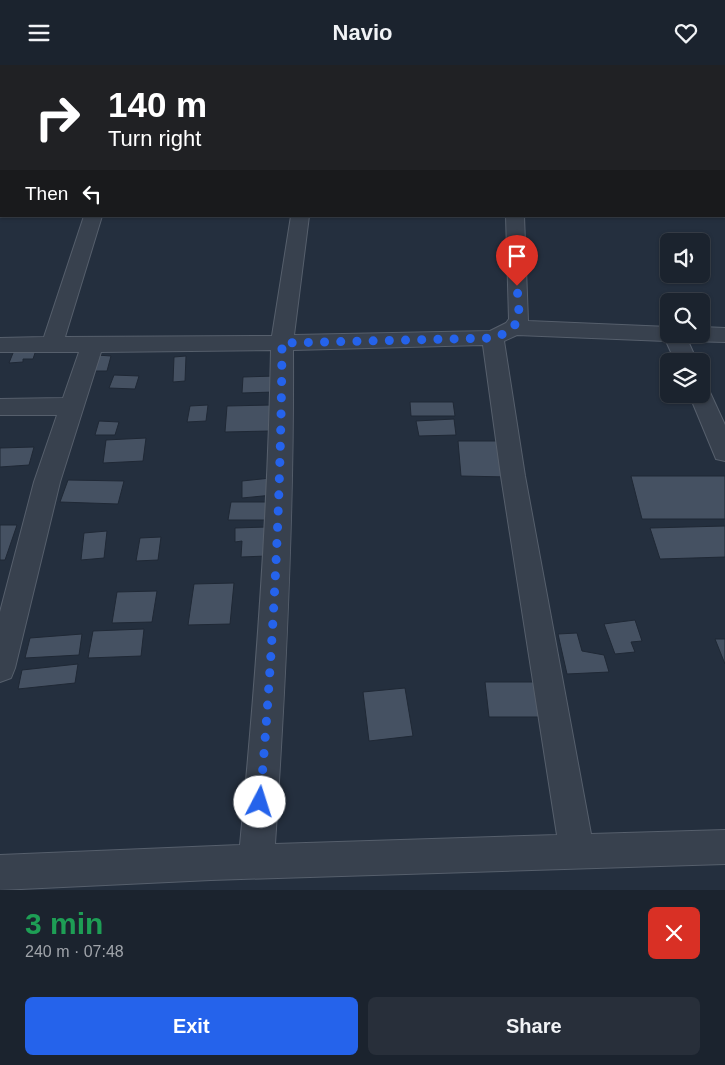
<!DOCTYPE html>
<meta charset="utf-8">
<style>
:root{--surface:#1b232e;--page:#282f3a;--text:#f1f3f6;--muted:#a0a4aa;--line:#39404a;--accent:#2563eb}
body{margin:0;font-family:Helvetica,sans-serif;background:var(--page);color:var(--text);height:100vh;display:flex;flex-direction:column;font-size:19px;white-space:nowrap}
*{box-sizing:border-box;margin:0}
p{font-size:16px;color:var(--muted)}
.icon{flex:none;width:28px;height:28px;fill:none;stroke:currentColor;stroke-width:2;stroke-linecap:round;stroke-linejoin:round}
.map{position:relative;height:825px;overflow:hidden}
.side{display:flex;flex-direction:column;background:var(--surface);flex:1}
.side>*{flex:none}
.guide{position:absolute;left:0px;top:0px;width:725px;height:152px;box-shadow:0 1px 4px #0004,0 0 0 1px var(--line);background:#202124;color:#fff;overflow:hidden}
.controls{position:absolute;left:660px;top:168px;display:grid;gap:10px}
.controls a{display:grid;place-items:center;width:50px;height:50px;border-radius:8px;background:var(--surface);box-shadow:0 1px 4px #0004,0 0 0 1px var(--line);font-size:25px}
.pin{position:absolute;display:grid;place-items:center;width:42px;height:42px;color:#fff;margin:-51px -21px;border-radius:50% 50% 50% 0;rotate:-45deg;box-shadow:0 0 5px #0007}
.pin .icon{rotate:45deg}
.me{position:absolute;width:55px;margin:-28px;rotate:5deg;stroke-linejoin:round;filter:drop-shadow(0 0 4px #0008)}
.turn{display:flex;align-items:center;gap:18px;height:105px;padding:0 25px;font-size:22px}
.turn .icon{width:65px;height:65px;stroke-width:2.5}
.turn b{display:block;font-size:35px;line-height:42px}
.then{display:flex;align-items:center;height:48px;padding:0 25px;background:#0003;gap:10px;font-size:19px}
.round{display:grid;place-items:center;flex:none;width:52px;height:52px;border-radius:8px;background:var(--page)}
.summary{display:flex;align-items:center;justify-content:space-between;height:85px;padding:0 25px}
h1{font-size:30px;font-weight:700;line-height:38px;color:#1e9e55}
.button{display:flex;gap:10px;margin-top:auto;padding:10px 25px}
.button a{flex:1;height:58px;border-radius:8px;background:var(--accent);color:#fff;font-size:20px;font-weight:700;line-height:58px;text-align:center}
.button a+a{background:var(--page);color:var(--text)}
header{display:flex;justify-content:space-between;align-items:center;height:65px;padding:0 25px;background:var(--surface);font-size:22px;font-weight:700}
.map>svg:first-child{display:block}
.building{fill:#455162;stroke:#1f2835}
.lines{fill:none;stroke-linecap:round;stroke-linejoin:round}
.minor-casing{stroke:#565f6c;stroke-width:2}
.minor{fill:#38414e;fill-rule:evenodd}
.route{stroke:#2563eb;stroke-width:9;stroke-dasharray:0 16.2}
</style>
<header><svg class="icon" aria-label="menu" viewBox="0 0 24 24"><path d="M4 6h16M4 12h16M4 18h16"/></svg>Navio<svg class="icon" aria-label="heart" viewBox="0 0 24 24"><path d="M12 20l-8-8c-3-5 5-10 8-4 3-6 11-1 8 4z"/></svg></header>
<div class="map">
<svg width="725" height="825" viewBox="0 0 725 825">
<rect width="100%" height="100%" fill="#242f3e"/>
<!-- building -->
<g class="building">
<path d="M 37,282 L 33,294 L 23,294 L 23,297 L 9,298 L 15,283 Z"/>
<path d="M 97,290 L 111,291 L 107,306 L 92,306 Z"/>
<path d="M 186,291 L 185,316 L 173,317 L 174,292 Z"/>
<path d="M 114,310 L 139,311 L 135,324 L 109,323 Z"/>
<path d="M 275,311 L 274,327 L 242,328 L 243,312 Z"/>
<path d="M 410,337 L 453,337 L 455,351 L 411,351 Z"/>
<path d="M 208,340 L 206,356 L 187,357 L 190,341 Z"/>
<path d="M 271,340 L 270,366 L 225,367 L 227,341 Z"/>
<path d="M 454,354 L 456,370 L 419,371 L 416,356 Z"/>
<path d="M 99,356 L 119,357 L 115,370 L 95,370 Z"/>
<path d="M 146,373 L 143,396 L 103,398 L 106,375 Z"/>
<path d="M 458,376 L 503,376 L 508,412 L 461,411 Z"/>
<path d="M 34,382 L 29,400 L 0,402 L 0,383 Z"/>
<path d="M 631,411 L 725,411 L 725,454 L 642,454 Z"/>
<path d="M 271,413 L 273,430 L 242,433 L 242,416 Z"/>
<path d="M 68,415 L 124,416 L 118,439 L 60,437 Z"/>
<path d="M 231,437 L 274,437 L 273,455 L 228,455 Z"/>
<path d="M 0,460 L 17,460 L 5,495 L 0,495 Z"/>
<path d="M 725,461 L 725,492 L 660,494 L 650,463 Z"/>
<path d="M 267,462 L 267,491 L 241,492 L 242,476 L 235,477 L 235,463 Z"/>
<path d="M 107,466 L 104,493 L 81,495 L 84,468 Z"/>
<path d="M 161,472 L 158,495 L 136,496 L 140,473 Z"/>
<path d="M 234,518 L 230,559 L 188,560 L 194,519 Z"/>
<path d="M 157,526 L 152,557 L 112,558 L 117,527 Z"/>
<path d="M 635,555 L 642,576 L 631,577 L 635,587 L 615,589 L 604,559 Z"/>
<path d="M 144,564 L 141,591 L 88,593 L 93,566 Z"/>
<path d="M 577,568 L 582,586 L 604,590 L 609,607 L 567,609 L 558,569 Z"/>
<path d="M 82,569 L 79,590 L 25,593 L 30,573 Z"/>
<path d="M 715,574 L 725,574 L 725,599 Z"/>
<path d="M 78,599 L 75,618 L 18,624 L 22,605 Z"/>
<path d="M 485,617 L 536,617 L 541,652 L 489,652 Z"/>
<path d="M 405,623 L 413,671 L 369,676 L 363,627 Z"/>
</g>
<g class="lines">
<defs>
<g id="minor">
<rect x="507" y="0" width="14" height="1"/>
<rect x="724" y="44" width="1" height="10"/>
<rect x="724" y="132" width="1" height="10"/>
<path d="M 84,151 L 102,151 L 65,272 L 272,271 L 291,151 L 309,151 L 294,270 L 490,266 L 506,258 L 509,254 L 506,151 L 524,151 L 528,256 L 669,262 L 669,269 L 701,269 L 701,262 L 725,263 L 725,277 L 688,276 L 697,296 L 675,296 L 666,276 L 517,270 L 504,276 L 525,411 L 591,769 L 725,765 L 725,799 L 211,815 L 0,825 L 0,790 L 240,780 C 256,615 268,451 271,285 L 101,287 L 60,417 L 15,603 L 11,613 L 0,617 L 0,547 L 34,417 L 57,350 L 0,350 L 0,334 L 63,333 L 79,287 L 0,287 L 0,273 L 44,272 ZM 483,280 L 501,411 L 557,770 L 275,779 C 286,614 294,450 293,285 Z"/>
<path d="M 701,321 L 708,323 L 725,360 L 725,396 L 716,394 L 689,329 L 701,329 Z"/>
</g>
</defs>
<!-- minor casing -->
<use href="#minor" class="minor-casing"/>
<!-- minor -->
<use href="#minor" class="minor"/>
</g>
<g class="lines">
<!-- route -->
<path class="route" d="M 260,737 C 273,584 281,432 282,278 L 493,273 C 525,262 519,250 517,221"/>
</g>
</svg>
<div class="controls">
<a><svg class="icon" aria-label="sound" viewBox="0 0 24 24"><path d="M4 9h4l5-4v14l-5-4H4zM17 9q2 3 0 6"/></svg></a>
<a><svg class="icon" aria-label="search" viewBox="0 0 24 24"><circle cx="10" cy="10" r="6"/><path d="M15 15l6 6"/></svg></a>
<a><svg class="icon" aria-label="layers" viewBox="0 0 24 24"><path d="M12 4l9 5-9 5-9-5zM3 14l9 5 9-5"/></svg></a>
</div>
<div class="pin" style="left:517px;top:221px;background:#d93025"><svg class="icon" aria-label="arrive" viewBox="0 0 24 24"><path d="M6 21V4h12l-3 4 3 4H6"/></svg></div>
<svg class="me" style="left:260px;top:737px" viewBox="-20 -20 40 40"><circle r="19" fill="#fff"/><path d="M0-13L10 11 0 6-10 11z" fill="#2563eb"/></svg>
<div class="guide">
<div class="turn"><svg class="icon" aria-label="right" viewBox="0 0 24 24"><path d="M7 20v-9h11M14 6l5 5-5 5"/></svg><div><b>140 m</b>Turn right</div></div>
<div class="then">Then<svg class="icon" aria-label="left" viewBox="0 0 24 24"><path d="M17 20v-9H6M10 6l-5 5 5 5"/></svg></div>
</div>
</div>
<section class="side">
<div class="summary"><div><h1>3 min</h1><p>240 m · 07:48</p></div><a class="round" style="background:#d93025;color:#fff"><svg class="icon" aria-label="close" viewBox="0 0 24 24"><path d="M6 6l12 12M18 6L6 18"/></svg></a></div>
<div class="button"><a>Exit</a><a>Share</a></div>
</section>
